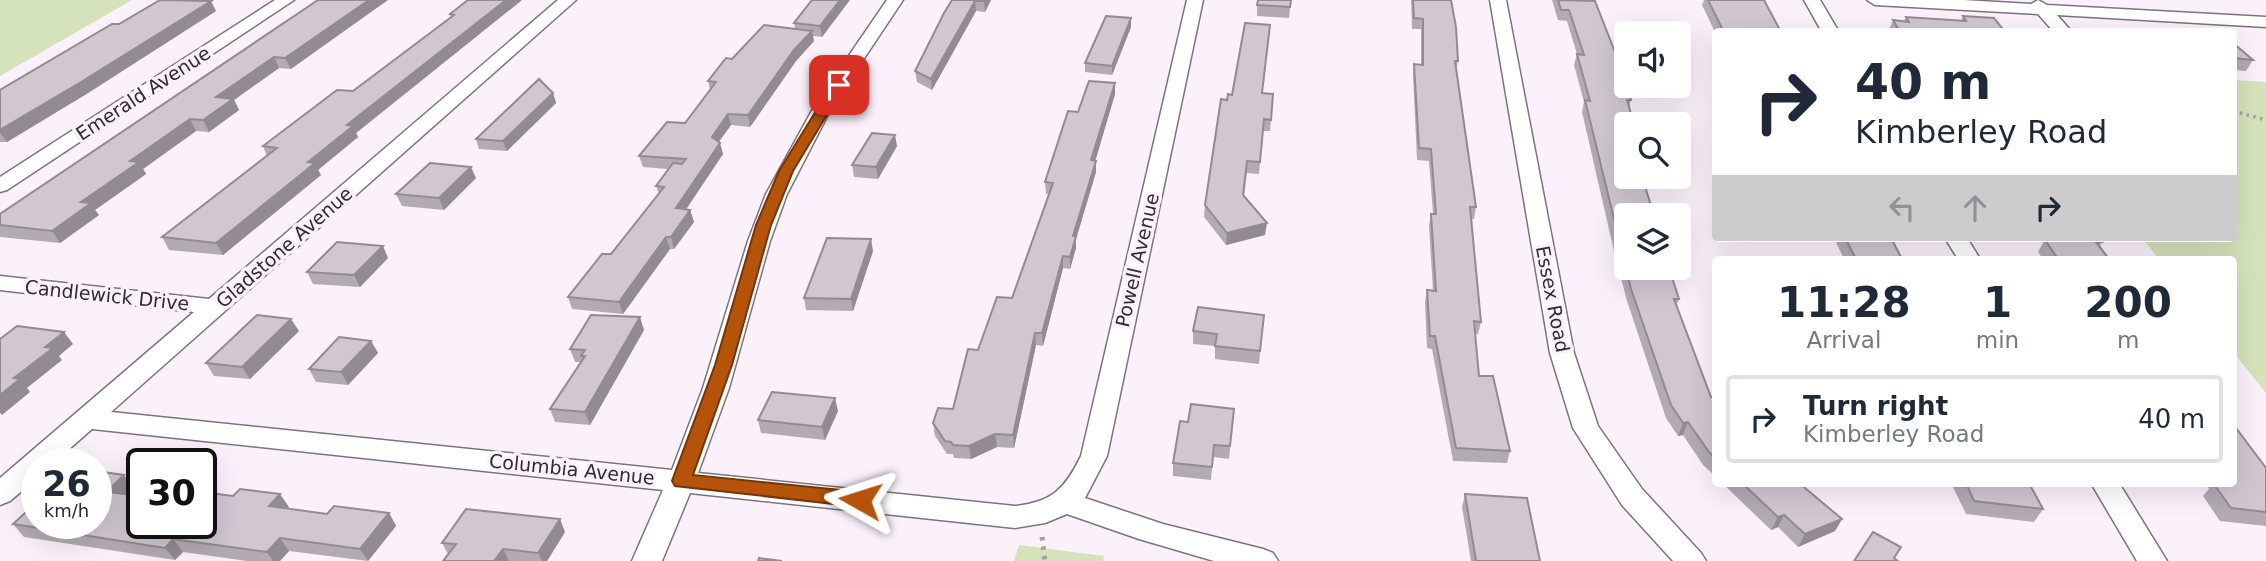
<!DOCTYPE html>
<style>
:root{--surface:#fff;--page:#f6f6f7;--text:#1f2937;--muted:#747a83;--line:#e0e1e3}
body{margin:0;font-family:"DejaVu Sans",sans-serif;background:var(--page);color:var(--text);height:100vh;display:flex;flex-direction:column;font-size:26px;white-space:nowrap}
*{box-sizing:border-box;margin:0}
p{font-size:23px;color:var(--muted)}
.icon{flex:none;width:38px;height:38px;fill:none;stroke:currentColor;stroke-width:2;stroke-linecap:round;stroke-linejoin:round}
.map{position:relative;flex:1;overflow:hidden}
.side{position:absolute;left:1712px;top:256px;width:525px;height:231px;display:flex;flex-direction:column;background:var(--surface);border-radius:7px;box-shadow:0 7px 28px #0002}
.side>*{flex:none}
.top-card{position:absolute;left:1712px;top:28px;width:525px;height:214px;border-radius:7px;box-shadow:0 7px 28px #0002;background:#fff;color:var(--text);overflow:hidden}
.tools{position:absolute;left:1614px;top:21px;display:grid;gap:14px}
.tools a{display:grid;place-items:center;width:77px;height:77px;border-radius:7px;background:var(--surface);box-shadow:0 7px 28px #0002;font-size:35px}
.speed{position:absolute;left:21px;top:448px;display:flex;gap:14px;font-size:35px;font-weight:700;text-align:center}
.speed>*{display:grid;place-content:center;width:91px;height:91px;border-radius:50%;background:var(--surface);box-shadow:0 7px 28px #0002;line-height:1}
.speed small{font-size:18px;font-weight:400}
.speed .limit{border:4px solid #111;border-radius:10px;background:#fff;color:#111}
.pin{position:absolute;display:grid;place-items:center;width:60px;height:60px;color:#fff;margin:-30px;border-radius:14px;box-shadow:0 4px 10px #0006}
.me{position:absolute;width:77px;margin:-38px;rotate:276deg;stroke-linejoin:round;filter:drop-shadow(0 0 5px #0008)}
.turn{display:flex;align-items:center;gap:24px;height:147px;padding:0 28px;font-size:32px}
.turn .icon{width:91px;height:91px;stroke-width:2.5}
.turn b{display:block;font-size:49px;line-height:60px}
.lanes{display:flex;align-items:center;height:66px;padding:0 28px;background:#0003;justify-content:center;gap:35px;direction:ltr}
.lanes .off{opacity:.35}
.eta{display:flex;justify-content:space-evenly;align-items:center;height:119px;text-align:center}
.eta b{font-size:42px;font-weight:700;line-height:49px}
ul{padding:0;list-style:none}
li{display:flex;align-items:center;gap:21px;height:88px;margin:0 14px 10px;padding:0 14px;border:4px solid var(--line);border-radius:7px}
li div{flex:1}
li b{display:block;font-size:26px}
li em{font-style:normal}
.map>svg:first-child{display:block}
.green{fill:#d5e3ba}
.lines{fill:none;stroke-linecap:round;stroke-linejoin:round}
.minor-casing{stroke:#7c747c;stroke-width:3}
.path-far1{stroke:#a69fa6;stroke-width:3.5;stroke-dasharray:2.5 4.5;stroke-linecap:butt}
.path{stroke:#a69fa6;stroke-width:5;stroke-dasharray:3.5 6;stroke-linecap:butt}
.minor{fill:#fff;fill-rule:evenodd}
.wall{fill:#b3abb3}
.shaded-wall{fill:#928b92}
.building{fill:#d0c7d0;stroke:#928b92;stroke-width:2}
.route{fill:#b45309;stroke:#753606;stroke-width:2}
.labels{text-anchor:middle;stroke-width:7;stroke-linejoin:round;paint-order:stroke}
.street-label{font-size:19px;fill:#302d30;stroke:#fbf1fb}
</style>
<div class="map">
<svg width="2266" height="561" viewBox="0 0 2266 561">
<rect width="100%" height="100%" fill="#fbf1fb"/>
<!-- green -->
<g class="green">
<path d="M 0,0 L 132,0 L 0,76 Z"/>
<path d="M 2233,80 L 2266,82 L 2266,393 L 2233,352 L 2233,259 L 2159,259 L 2142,238 L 2233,238 Z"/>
<path d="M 1019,545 L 1104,556 L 1103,561 L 1014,561 Z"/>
</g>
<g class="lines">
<defs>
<g id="minor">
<path d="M 275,0 L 294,0 L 7,190 L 0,192 L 0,177 Z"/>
<path d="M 558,0 L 576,0 L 111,412 L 672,470 L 703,388 L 748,241 L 766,194 L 815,105 L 887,0 L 903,0 L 833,105 L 787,194 L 770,241 L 729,388 L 698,473 L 1015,506 C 1052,502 1065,489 1081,456 L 1187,0 L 1203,0 L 1107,456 L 1085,498 L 1163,524 L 1263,549 L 1273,553 L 1278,561 L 1214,561 L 1139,539 L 1067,514 L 1045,523 L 1015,528 L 690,493 L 662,561 L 632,561 L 663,490 L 92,429 L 52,464 L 37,464 L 37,478 L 10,501 L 0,505 L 0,478 L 194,312 L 0,290 L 0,276 L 209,299 Z"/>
<path d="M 1490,0 L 1506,0 L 1574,353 L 1598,426 L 1642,489 L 1701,553 L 1706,561 L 1673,561 L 1622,505 L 1573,428 L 1550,353 Z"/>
<path d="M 1804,0 L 1820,0 L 1839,32 L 1822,32 Z"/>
<path d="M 1867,0 L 1963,0 L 2031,4 L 2038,0 L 2047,5 L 2266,17 L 2266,27 L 2057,15 L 2072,32 L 2054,32 L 2038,14 L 1875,5 Z"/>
<path d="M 1945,238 L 1967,238 L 1980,259 L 1958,259 Z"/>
<path d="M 2091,483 L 2119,483 L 2167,561 L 2137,561 Z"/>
</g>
</defs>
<!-- minor casing -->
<use href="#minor" class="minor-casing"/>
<!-- path-far1 -->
<path class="path-far1" d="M 2233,111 L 2266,120"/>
<!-- path -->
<path class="path" d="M 1042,537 L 1045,561"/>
<!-- minor -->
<use href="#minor" class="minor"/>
</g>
<!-- wall -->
<g class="wall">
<path d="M 318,0 L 291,69 L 279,68 L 234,100 L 239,110 L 209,132 L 196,131 L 143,169 L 146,174 L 95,210 L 99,215 L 60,243 L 0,237 L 0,214 Z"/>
<path d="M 468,0 L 522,0 L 356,133 L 358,137 L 318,170 L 321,175 L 223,255 L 169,250 L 162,237 L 267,156 L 263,146 L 353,91 L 451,17 L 450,14 Z"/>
<path d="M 812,0 L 826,32 L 822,37 L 813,36 L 814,41 L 796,61 L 750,127 L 731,125 L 719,142 L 723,154 L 686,209 L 690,210 L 694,222 L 674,249 L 670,249 L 623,314 L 572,309 L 568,297 L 611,254 L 659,194 L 656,186 L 668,169 L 643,167 L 639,156 L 685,123 L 710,90 L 708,81 L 732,59 L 795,29 L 794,23 Z"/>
<path d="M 952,0 L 991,0 L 985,12 L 976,11 L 932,90 L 917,82 L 915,71 Z"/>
<path d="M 1291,0 L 1289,18 L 1257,16 L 1257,5 Z"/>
<path d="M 1411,0 L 1451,0 L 1458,61 L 1456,70 L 1476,207 L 1474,219 L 1471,219 L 1481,322 L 1478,334 L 1475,334 L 1479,376 L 1510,451 L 1507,463 L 1453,461 L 1432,349 L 1427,348 L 1425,302 L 1427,290 L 1433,291 L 1429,226 L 1431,214 L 1433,214 L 1429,161 L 1417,160 L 1413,75 L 1414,64 L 1421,65 L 1421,29 L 1412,29 Z"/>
<path d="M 1552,0 L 1584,0 L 1631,100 L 1629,107 L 1626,177 L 1647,177 L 1644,183 L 1679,299 L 1676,306 L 1711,397 L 1715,396 L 1715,476 L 1703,465 L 1683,435 L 1678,436 L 1666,418 L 1627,301 L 1614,251 L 1582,112 L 1584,102 L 1574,65 L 1577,54 L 1567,21 L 1558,20 Z"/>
<path d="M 1704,0 L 1764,0 L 1781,32 L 1715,32 L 1702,5 Z"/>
<path d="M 216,11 L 88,93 L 7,142 L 0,142 L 0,90 L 119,24 Z"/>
<path d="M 1963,16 L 2005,32 L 1890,32 L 1889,30 L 1893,20 L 1904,21 L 1906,17 L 1961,21 Z"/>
<path d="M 1131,27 L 1112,75 L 1085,72 L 1085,63 Z"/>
<path d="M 2233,43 L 2253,60 L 2246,71 L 2233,70 Z"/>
<path d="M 1115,83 L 1115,94 L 1095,161 L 1096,172 L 1076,239 L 1076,248 L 1070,269 L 1063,268 L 1043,346 L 1036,345 L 1014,448 L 997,447 L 971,459 L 954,458 L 953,454 L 947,454 L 935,436 L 933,423 L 953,409 L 978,350 L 1012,298 L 1049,194 L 1046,194 L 1045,182 L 1078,112 Z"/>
<path d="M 553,93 L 556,103 L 507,151 L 479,149 L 476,139 Z"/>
<path d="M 1263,93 L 1273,94 L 1270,131 L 1263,131 L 1259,174 L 1247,173 L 1244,196 L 1265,235 L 1226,245 L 1204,217 L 1205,205 Z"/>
<path d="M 897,146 L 878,179 L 854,177 L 852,165 Z"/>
<path d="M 476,178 L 444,210 L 402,206 L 396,194 Z"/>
<path d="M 1834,238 L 1891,238 L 1902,259 L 1844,259 Z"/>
<path d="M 2039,238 L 2099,238 L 2102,242 L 2100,246 L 2109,259 L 2043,259 L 2038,252 L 2043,243 Z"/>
<path d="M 873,251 L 853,311 L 806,310 L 804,298 Z"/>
<path d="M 388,258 L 360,287 L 313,284 L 307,272 Z"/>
<path d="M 1264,315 L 1259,364 L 1215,359 L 1215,346 L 1193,344 L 1193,331 Z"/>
<path d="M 644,330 L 590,425 L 555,422 L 550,409 L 581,362 L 575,362 L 570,349 Z"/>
<path d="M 299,331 L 250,379 L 214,376 L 206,363 Z"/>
<path d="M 371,341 L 378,353 L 348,385 L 316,382 L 309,369 Z"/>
<path d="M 838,411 L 825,440 L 761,433 L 758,420 Z"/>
<path d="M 1233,421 L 1229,459 L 1213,457 L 1211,480 L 1173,476 L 1173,463 L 1188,422 Z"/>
<path d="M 2266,468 L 2266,526 L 2220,521 L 2203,496 L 2209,489 L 2205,483 L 2233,483 Z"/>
<path d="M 96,471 L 133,488 L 126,494 L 142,523 L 289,507 L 287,508 L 327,514 L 389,513 L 396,526 L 368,561 L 289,551 L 280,561 L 247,561 L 183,552 L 175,560 L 24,537 L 13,524 Z"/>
<path d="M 1722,483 L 1799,483 L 1842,519 L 1835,531 L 1798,547 L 1778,527 L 1771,530 Z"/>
<path d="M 1951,483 L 2029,483 L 2043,509 L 2034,522 L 1966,514 Z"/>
<path d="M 1465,494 L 1540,561 L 1471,561 L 1462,507 Z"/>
<path d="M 565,532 L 547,561 L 443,561 L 448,554 L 442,543 Z"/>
</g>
<!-- shaded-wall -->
<g class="shaded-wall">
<path d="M 369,0 L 388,0 L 291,69 L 285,58 Z"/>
<path d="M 506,0 L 522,0 L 356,133 L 358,137 L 318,170 L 321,175 L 223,255 L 216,243 L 308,162 L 347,125 Z"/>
<path d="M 840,0 L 850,0 L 822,37 L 820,26 Z"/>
<path d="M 985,0 L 991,0 L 985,12 L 984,1 Z"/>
<path d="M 211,1 L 216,11 L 88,93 L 7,142 L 0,133 L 0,130 Z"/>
<path d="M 975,1 L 976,11 L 932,90 L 931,79 Z"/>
<path d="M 1131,18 L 1131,27 L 1112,75 L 1112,66 Z"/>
<path d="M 812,31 L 814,41 L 796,61 L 750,127 L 748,115 L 794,50 Z"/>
<path d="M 274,57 L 279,68 L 234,100 L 239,110 L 209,132 L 203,120 L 216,97 Z"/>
<path d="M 1115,83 L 1115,94 L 1092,172 L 1091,160 Z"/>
<path d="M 553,93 L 556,103 L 507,151 L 503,141 Z"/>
<path d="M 728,114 L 731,125 L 714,148 L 712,137 Z"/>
<path d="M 190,119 L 196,131 L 143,169 L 146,174 L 95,210 L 99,215 L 60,243 L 52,231 L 81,202 L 130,161 Z"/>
<path d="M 895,135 L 897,146 L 878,179 L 876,167 Z"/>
<path d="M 720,143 L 723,154 L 679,220 L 676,208 Z"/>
<path d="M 1096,161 L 1096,172 L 1076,239 L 1076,248 L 1070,269 L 1070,257 L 1073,236 Z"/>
<path d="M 471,167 L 476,178 L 444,210 L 439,198 Z"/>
<path d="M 690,210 L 694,222 L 674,249 L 671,237 Z"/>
<path d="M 1267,223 L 1265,235 L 1226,245 L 1227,233 Z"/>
<path d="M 666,237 L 670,249 L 623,314 L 619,302 Z"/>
<path d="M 871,239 L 873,251 L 853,311 L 851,299 Z"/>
<path d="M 383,246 L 388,258 L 360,287 L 354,275 Z"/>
<path d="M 1063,256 L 1063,268 L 1043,346 L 1042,333 Z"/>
<path d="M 640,317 L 644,330 L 590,425 L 585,412 Z"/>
<path d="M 291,319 L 299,331 L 250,379 L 242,367 Z"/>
<path d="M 64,332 L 73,344 L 59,356 L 62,360 L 27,388 L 30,392 L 2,415 L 0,413 L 0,395 L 14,378 L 45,347 Z"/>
<path d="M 1035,333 L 1036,345 L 1014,448 L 1013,435 Z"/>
<path d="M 371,341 L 378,353 L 348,385 L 341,372 Z"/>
<path d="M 835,398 L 838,411 L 825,440 L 822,427 Z"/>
<path d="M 1688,422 L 1683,435 L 1678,436 L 1683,423 Z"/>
<path d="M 995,434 L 997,447 L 971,459 L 969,446 Z"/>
<path d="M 124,475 L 133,488 L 116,504 L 106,492 Z"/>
<path d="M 280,494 L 289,507 L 278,519 L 269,506 Z"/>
<path d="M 389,513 L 396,526 L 368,561 L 360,549 Z"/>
<path d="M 1784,515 L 1778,527 L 1771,530 L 1778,517 Z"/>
<path d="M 560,519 L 565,532 L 547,561 L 542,561 L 538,553 Z"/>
<path d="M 1842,519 L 1835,531 L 1798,547 L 1805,534 Z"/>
<path d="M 280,538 L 289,551 L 280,561 L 273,561 L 267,552 Z"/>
<path d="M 173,539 L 183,552 L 175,560 L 165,548 Z"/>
<path d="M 503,549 L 509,561 L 494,561 Z"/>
</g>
<!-- building -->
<g class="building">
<path d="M 160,0 L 211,1 L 81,82 L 0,130 L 0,90 L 112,24 L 119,24 Z"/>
<path d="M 318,0 L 369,0 L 285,58 L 274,57 L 216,97 L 233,99 L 203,120 L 190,119 L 130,161 L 139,162 L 81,202 L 91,203 L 52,231 L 0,225 L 0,214 Z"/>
<path d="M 468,0 L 506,0 L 347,125 L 353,126 L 308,162 L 315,163 L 216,243 L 162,237 L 277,148 L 263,146 L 337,90 L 353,91 L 454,15 L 450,14 Z"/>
<path d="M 812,0 L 840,0 L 820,26 L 794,23 Z"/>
<path d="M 952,0 L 985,0 L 984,1 L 975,1 L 931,79 L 915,71 L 944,13 Z"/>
<path d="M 1258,0 L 1291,0 L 1290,7 L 1257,5 Z"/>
<path d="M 1413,0 L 1451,0 L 1456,27 L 1458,61 L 1455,61 L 1476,207 L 1470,207 L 1481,322 L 1474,321 L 1479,376 L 1493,376 L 1510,451 L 1456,448 L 1435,336 L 1430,336 L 1427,290 L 1436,291 L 1431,214 L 1436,214 L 1431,149 L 1419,148 L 1414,64 L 1423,65 L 1423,19 L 1414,18 Z"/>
<path d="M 1558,0 L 1595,1 L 1613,47 L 1631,100 L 1627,100 L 1634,124 L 1626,124 L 1626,177 L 1642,177 L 1654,215 L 1626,215 L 1626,268 L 1585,100 L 1590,101 L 1577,54 L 1584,55 L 1569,10 L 1561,10 Z"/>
<path d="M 1708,0 L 1764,0 L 1781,32 L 1724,32 Z"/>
<path d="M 1106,16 L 1131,18 L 1112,66 L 1085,63 Z"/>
<path d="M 1963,16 L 1994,18 L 2005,32 L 1900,32 L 1893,20 L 1909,22 L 1906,17 L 1966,21 Z"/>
<path d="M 1245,23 L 1270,25 L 1262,93 L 1273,94 L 1271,120 L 1264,119 L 1260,162 L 1247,161 L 1243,195 L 1267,223 L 1227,233 L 1205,205 L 1221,99 L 1227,100 L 1228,94 L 1232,95 Z"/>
<path d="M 764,25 L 812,31 L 794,50 L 748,115 L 728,114 L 712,137 L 720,143 L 676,208 L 690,210 L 671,237 L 666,237 L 619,302 L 568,297 L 602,254 L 611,254 L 664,187 L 656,186 L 673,163 L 682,164 L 686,159 L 639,156 L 667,122 L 685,123 L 716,82 L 708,81 L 726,58 L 732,59 Z"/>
<path d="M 2233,43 L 2253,60 L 2233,58 Z"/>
<path d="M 539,79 L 553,93 L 503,141 L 476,139 Z"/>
<path d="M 1089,81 L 1115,83 L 1091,160 L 1096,161 L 1073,236 L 1076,236 L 1070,257 L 1063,256 L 1042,333 L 1035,333 L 1013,435 L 995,434 L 969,446 L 953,445 L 951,442 L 945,441 L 933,423 L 938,408 L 953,409 L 968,349 L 978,350 L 997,297 L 1012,298 L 1053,183 L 1045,182 L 1068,111 L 1078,112 Z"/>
<path d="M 872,133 L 895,135 L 876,167 L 852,165 Z"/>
<path d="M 430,163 L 471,167 L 439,198 L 396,194 Z"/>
<path d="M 827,238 L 871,239 L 851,299 L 804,298 Z"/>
<path d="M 1845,238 L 1891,238 L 1902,259 L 1856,259 Z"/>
<path d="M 2055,238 L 2099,238 L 2102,242 L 2096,242 L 2109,259 L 2058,259 L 2045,240 L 2057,241 Z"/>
<path d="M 337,242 L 383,246 L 354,275 L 307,272 Z"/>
<path d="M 1626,268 L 1669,268 L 1679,299 L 1674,299 L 1711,397 L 1715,396 L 1715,458 L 1709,452 L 1688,422 L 1683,423 L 1671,405 L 1631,289 Z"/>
<path d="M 1198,307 L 1264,315 L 1260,351 L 1215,346 L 1217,334 L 1193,331 Z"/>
<path d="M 257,315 L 291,319 L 242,367 L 206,363 Z"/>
<path d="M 591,315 L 640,317 L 585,412 L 550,409 L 585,356 L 581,356 L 585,350 L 570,349 Z"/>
<path d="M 17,326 L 64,332 L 45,347 L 53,348 L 14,378 L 20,379 L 0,395 L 0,339 Z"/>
<path d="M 339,337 L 371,341 L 341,372 L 309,369 Z"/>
<path d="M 772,392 L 835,398 L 822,427 L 758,420 Z"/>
<path d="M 1191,404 L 1234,409 L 1230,446 L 1214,445 L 1212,467 L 1173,463 L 1180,421 L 1188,422 Z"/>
<path d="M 2233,424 L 2266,468 L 2266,512 L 2231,508 L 2213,483 L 2226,484 L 2225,483 L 2233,483 Z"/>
<path d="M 96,471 L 124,475 L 106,492 L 142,496 L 142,523 L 201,523 L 201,492 L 233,496 L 240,489 L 280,494 L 269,506 L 327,514 L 334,506 L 389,513 L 360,549 L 280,538 L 267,552 L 173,539 L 165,548 L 13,524 L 37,502 L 37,523 L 96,523 Z"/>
<path d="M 1742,483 L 1799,483 L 1842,519 L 1805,534 L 1784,515 L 1778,517 Z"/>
<path d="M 1966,483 L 2029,483 L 2043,509 L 1974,501 Z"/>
<path d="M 1465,494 L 1527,498 L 1540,561 L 1476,561 Z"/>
<path d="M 466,509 L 560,519 L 538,553 L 503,549 L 494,561 L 443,561 L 456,544 L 442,543 Z"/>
<path d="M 1873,532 L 1901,547 L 1894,558 L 1898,561 L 1854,561 Z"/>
<path d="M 759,558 L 782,561 L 758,561 Z"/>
</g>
<!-- route -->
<path class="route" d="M 839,81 L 845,85 L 793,171 L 771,225 L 732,365 L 693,475 L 860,492 L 867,495 L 870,500 L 867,505 L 860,507 L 675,486 L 672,481 L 715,365 L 756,225 L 779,171 L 832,85 Z"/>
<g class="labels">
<!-- street labels -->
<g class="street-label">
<text transform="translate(143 93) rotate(-33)" y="7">Emerald Avenue</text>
<text transform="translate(284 247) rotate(-41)" y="7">Gladstone Avenue</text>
<text transform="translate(1137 260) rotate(-77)" y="7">Powell Avenue</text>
<text transform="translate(107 295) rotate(6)" y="7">Candlewick Drive</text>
<text transform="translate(1553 299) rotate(79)" y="7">Essex Road</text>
<text transform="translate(572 469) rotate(6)" y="7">Columbia Avenue</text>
</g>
</g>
</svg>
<div class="tools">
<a><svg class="icon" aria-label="sound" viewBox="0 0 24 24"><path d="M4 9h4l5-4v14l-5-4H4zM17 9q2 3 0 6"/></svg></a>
<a><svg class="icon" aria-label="search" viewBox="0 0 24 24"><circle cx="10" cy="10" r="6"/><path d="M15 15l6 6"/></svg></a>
<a><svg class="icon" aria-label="layers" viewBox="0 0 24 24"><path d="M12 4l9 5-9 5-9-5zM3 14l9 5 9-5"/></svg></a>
</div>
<div class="speed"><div>26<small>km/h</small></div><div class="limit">30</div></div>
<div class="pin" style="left:839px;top:85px;background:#d93025"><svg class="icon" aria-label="arrive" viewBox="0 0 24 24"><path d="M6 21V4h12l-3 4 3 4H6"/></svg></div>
<svg class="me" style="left:860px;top:500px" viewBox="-20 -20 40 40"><path d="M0-17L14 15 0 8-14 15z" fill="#b45309" stroke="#fff" stroke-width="4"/></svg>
<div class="top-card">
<div class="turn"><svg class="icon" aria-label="right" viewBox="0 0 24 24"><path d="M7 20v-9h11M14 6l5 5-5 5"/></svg><div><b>40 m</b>Kimberley Road</div></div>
<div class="lanes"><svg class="icon off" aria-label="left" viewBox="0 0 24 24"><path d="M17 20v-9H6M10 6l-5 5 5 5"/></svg><svg class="icon off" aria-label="ahead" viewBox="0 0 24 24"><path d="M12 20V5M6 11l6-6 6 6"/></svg><svg class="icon" aria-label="right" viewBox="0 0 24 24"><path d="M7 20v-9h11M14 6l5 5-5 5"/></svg></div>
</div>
<section class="side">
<div class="eta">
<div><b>11:28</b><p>Arrival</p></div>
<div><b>1</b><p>min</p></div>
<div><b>200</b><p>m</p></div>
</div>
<ul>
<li><svg class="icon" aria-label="right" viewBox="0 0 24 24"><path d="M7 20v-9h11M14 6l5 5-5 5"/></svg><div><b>Turn right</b><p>Kimberley Road</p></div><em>40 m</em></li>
</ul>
</section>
</div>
